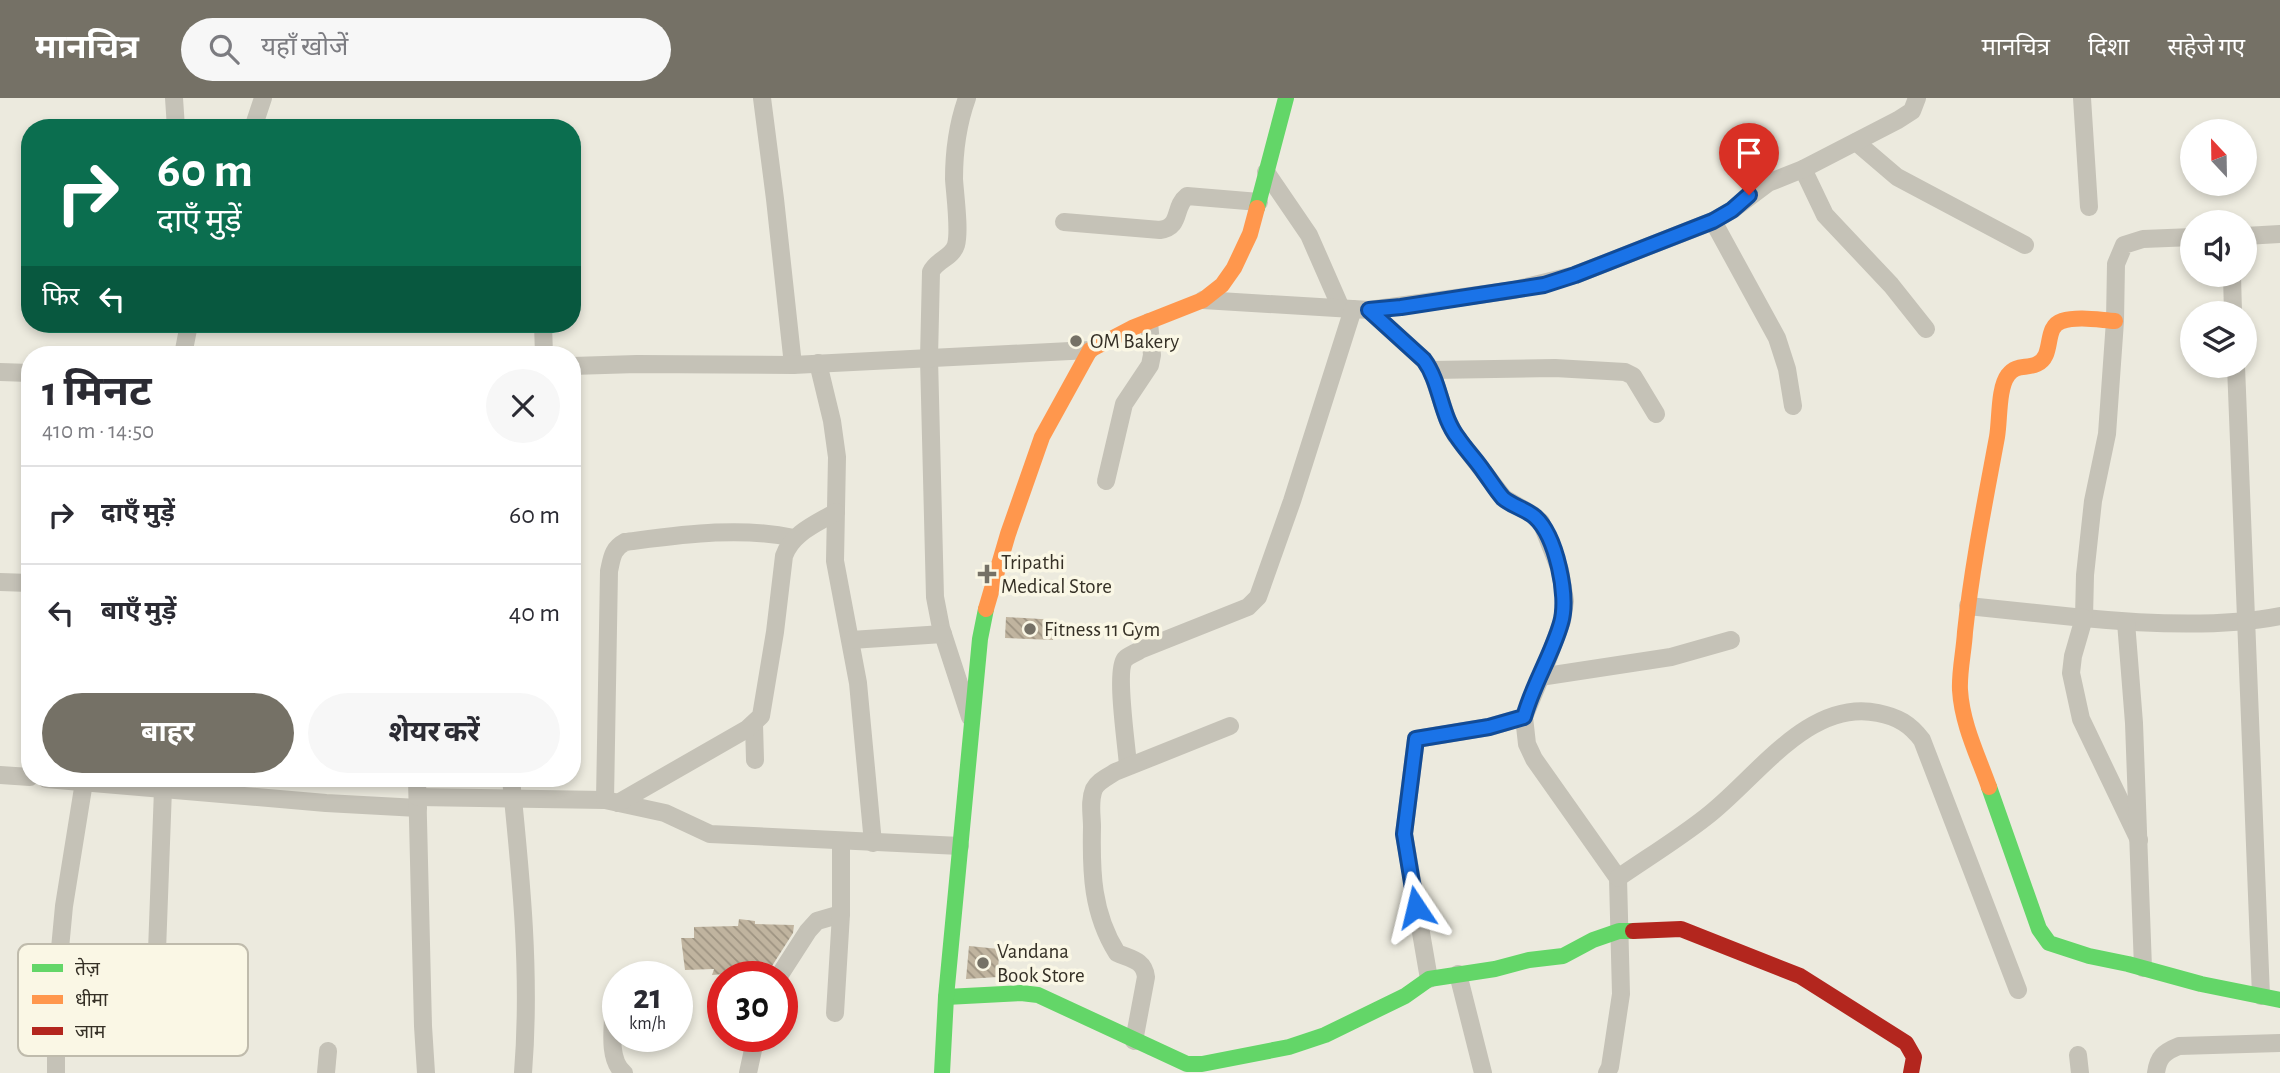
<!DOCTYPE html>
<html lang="hi">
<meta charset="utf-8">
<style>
:root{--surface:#fff;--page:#f7f7f7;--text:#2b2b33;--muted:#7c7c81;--line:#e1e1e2;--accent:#757166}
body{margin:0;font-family:"Alegreya Sans","Noto Sans Devanagari",sans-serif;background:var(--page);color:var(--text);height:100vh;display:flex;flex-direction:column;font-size:26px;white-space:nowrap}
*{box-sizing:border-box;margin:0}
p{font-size:23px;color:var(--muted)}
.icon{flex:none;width:38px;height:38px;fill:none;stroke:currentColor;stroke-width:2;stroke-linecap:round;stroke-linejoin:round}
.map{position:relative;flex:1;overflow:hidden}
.side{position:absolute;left:21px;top:248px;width:560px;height:441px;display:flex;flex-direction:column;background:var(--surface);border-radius:28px;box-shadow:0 4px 10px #0003}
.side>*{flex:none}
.hud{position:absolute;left:21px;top:21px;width:560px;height:214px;border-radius:28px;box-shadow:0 4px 10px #0003;background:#0b6e4f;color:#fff;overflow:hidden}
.needle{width:46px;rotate:338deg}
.controls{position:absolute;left:2180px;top:21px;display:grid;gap:14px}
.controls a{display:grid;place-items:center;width:77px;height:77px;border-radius:50%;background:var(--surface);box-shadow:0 4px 10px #0003;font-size:35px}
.speed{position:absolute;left:602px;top:863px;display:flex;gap:14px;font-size:35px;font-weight:700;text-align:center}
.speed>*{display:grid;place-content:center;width:91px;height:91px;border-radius:50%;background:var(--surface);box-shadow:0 4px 10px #0003;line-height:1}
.speed small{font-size:18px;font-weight:400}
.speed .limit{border:10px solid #d22;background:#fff;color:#111}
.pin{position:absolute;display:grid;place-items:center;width:60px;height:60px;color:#fff;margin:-72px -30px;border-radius:50% 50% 50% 0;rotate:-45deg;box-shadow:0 0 7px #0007}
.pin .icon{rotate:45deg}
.me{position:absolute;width:77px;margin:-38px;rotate:350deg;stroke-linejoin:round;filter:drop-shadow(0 0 5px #0008)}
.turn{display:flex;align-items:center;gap:24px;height:147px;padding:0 21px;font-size:32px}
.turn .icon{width:91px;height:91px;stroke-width:2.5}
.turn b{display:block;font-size:49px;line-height:60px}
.then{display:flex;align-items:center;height:66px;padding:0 21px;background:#0003;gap:14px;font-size:26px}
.round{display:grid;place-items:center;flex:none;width:74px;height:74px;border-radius:37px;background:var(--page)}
.summary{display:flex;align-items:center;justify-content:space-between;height:119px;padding:0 21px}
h1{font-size:42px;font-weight:700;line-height:52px}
.cta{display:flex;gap:14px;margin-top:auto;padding:14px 21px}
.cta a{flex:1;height:80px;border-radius:42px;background:var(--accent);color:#fff;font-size:28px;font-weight:700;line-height:80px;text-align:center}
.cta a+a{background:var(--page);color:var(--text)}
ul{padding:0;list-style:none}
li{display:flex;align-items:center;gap:21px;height:98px;padding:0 21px;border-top:2px solid var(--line)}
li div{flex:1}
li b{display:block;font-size:26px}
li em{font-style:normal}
header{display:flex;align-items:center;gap:42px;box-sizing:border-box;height:98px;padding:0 35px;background:var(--accent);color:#fff}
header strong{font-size:33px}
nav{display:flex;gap:38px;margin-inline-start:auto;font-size:24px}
.search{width:490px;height:63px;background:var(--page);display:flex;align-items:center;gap:18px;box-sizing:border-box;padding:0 24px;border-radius:38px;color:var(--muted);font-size:26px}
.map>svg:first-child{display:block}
.building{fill:url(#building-back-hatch)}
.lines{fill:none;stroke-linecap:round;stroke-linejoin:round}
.street{stroke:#c5c2b7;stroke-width:18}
.fast{stroke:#63d668;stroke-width:16}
.slow{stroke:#ff974d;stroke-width:16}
.jam{stroke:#b3261e;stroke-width:16}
.route-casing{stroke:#114b97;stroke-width:18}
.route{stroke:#1a73e8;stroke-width:12}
.poi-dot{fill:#757166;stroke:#faf7e5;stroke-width:2.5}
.labels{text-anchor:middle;stroke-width:7;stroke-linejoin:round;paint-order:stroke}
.poi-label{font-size:21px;fill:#353026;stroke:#faf7e5;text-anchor:start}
.key{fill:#faf7e5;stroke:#bfbbac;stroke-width:2}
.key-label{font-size:19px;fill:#353026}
</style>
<header>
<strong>मानचित्र</strong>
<div class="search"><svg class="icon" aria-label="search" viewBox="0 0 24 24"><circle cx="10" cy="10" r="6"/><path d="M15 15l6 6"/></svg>यहाँ खोजें</div>
<nav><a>मानचित्र</a><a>दिशा</a><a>सहेजे गए</a></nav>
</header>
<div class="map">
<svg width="2280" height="975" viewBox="0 0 2280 975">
<defs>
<pattern id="building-back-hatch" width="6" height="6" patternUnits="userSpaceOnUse" patternTransform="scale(1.75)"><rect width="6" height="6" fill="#c0b49f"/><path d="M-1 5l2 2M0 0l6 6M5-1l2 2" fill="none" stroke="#9d9381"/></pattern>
</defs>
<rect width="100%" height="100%" fill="#eceade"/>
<!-- building -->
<g class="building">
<path d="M 1006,519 L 1057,522 L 1053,542 L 1005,540 Z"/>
<path d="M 739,821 L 755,823 L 755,826 L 794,827 L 793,835 L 772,868 L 750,874 L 712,877 L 714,871 L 685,872 L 681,840 L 694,840 L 694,829 L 738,828 Z"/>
<path d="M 969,848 L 999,851 L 998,879 L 966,881 Z"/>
</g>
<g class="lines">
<!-- street -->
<g class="street">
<path d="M 174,0 L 176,30"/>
<path d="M 762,0 L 775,101 L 793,267"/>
<path d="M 967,0 C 958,25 954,55 954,81 C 955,97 960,133 956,147 C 952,160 936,162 931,174 L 929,260 L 935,499 L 941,530 L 970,619"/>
<path d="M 2082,0 L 2089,109"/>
<path d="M 253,30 L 263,0"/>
<path d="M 1856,44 L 1897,79 L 2025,147"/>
<path d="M 1803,71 L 1825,117 L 1891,187 L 1926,231"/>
<path d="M 1266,74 L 1309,137 L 1341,210"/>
<path d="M 1713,123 L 1777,240 L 1787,271 L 1793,308"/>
<path d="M 1064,124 L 1160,132 C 1182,129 1173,109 1187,98 L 1259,104"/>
<path d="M 2245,138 L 2280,136"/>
<path d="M 2193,139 L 2143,141 L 2124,147 L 2116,166 L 2115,223 L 2107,336 L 2093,403 L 2085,477 L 2084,520 C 2146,526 2219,530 2280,518"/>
<path d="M 2232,177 L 2233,215"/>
<path d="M 1203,202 L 1369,212 L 1514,192 L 1575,177 L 1713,123 L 1732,112 L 1768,85 L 1803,71 L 1898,22 L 1912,13 L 1917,0"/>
<path d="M 1369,212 L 1424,262 L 1431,272 L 1448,323 L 1456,338 L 1504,400 L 1533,417 L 1541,424 L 1560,472 L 1565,503 L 1562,523 L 1548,561 L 1524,619 L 1527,646 L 1534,661 L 1618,780 L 1621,896 L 1610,969 L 1607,975"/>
<path d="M 543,226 L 544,257"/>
<path d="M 183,257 L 189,226"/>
<path d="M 818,265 L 832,323 L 837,359 L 835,463 L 858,585 L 873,745"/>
<path d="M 572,268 L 637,266 L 793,267 L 1090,252"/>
<path d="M 2236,268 L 2261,898"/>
<path d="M 1431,272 L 1555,270 L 1625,274 L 1633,278 L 1656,316"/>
<path d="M 0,274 L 30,275"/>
<path d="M 1106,383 L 1124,306 L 1150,267 L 1152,257 L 1149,224"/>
<path d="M 0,484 L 30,485"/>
<path d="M 1968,508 L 2084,520 L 2073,558 L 2071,575 L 2081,621 L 2139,742"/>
<path d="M 2126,524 L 2134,625 L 2143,870"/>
<path d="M 851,542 L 943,536"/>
<path d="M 1540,579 L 1671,559 L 1731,542"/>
<path d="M 754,626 L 755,662"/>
<path d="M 1128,668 C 1127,649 1115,573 1125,561 C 1129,557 1136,555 1140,552 L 1248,509 L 1258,499 L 1292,403 L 1353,211"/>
<path d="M 0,677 L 30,679"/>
<path d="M 46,681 L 326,705 L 418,710"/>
<path d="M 417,681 L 423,928 L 426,975"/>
<path d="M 511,681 C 521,779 531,876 523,975"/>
<path d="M 418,699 L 605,702 L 665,715 L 710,736 L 960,748"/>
<path d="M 605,702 L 609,473 C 612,460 612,451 625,444 C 680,437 739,428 794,440"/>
<path d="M 618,705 L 747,631 L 761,618 L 775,534 L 784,458 C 792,435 816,426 836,414"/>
<path d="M 1618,780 C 1647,760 1678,741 1706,719 C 1755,682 1808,600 1878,615 C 1898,619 1910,626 1922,642 L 2018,892"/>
<path d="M 1458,876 L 1483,975"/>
<path d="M 779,878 L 808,833 L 817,823 L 841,816"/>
<path d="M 1429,881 L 1404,736 L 1416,641 L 1489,629 L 1524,619"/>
<path d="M 614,902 C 614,923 606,961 624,975"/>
<path d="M 155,907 L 163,691"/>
<path d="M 835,915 L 841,816 L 841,744"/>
<path d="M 1134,943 L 1146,879 C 1144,862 1131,861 1117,855 C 1092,815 1091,774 1092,729 C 1092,717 1089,703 1094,691 C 1098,683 1108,679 1115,674 L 1230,628"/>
<path d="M 2078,957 L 2080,975"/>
<path d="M 56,975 L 56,893 L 64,808 L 84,684"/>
<path d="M 326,975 L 328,953"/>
<path d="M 748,975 L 756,938"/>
<path d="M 2156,975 C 2158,959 2164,954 2179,948 L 2280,945"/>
</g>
<!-- fast -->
<g class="fast">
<path d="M 1257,110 L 1286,0"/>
<path d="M 1989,689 L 2039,831 L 2049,845 L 2089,858 L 2128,866 L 2201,886 L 2280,902"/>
<path d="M 946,899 L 1021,895 L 1038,897 L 1187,966 L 1202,966 L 1289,949 L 1325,937 L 1405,898 L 1429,881 L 1495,871 L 1529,862 L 1563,858 L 1593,842 L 1619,833 L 1633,833"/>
<path d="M 942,975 L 946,899 L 980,541 L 986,511"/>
</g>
<!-- slow -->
<g class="slow">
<path d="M 986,511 L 1008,436 L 1042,339 L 1090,252 L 1132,230 L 1203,202 L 1222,187 L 1234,170 L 1250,136 L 1257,110"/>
<path d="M 1989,689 C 1978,658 1962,626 1960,592 C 1959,574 1964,553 1965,534 C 1972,468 1985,404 1997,339 C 2000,322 1998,290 2008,277 C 2016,266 2026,271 2037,266 C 2055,258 2043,229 2062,223 C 2078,218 2099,222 2115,223"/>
</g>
<!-- jam -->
<path class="jam" d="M 1633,833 L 1681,831 L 1800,878 L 1906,945 L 1914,959 L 1911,975"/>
</g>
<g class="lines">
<defs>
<path id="route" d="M 1416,809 L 1404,736 L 1416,641 L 1489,629 L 1524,619 C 1533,586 1552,557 1561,525 C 1569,498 1556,438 1535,419 C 1526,411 1512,408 1503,400 C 1496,392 1490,382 1484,374 C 1476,362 1466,352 1458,340 C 1440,317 1441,285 1424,262 L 1369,212 L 1401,209 L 1544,187 L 1575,177 L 1713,123 L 1732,112 L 1749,97"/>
</defs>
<!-- route casing -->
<use href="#route" class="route-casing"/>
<!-- route -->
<use href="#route" class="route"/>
</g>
<!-- markers -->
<g class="poi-dot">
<circle cx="1076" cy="243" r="7"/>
<path d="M983.5 465.5h7v7h7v7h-7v7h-7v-7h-7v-7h7z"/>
<circle cx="1030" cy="531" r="7"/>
<circle cx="983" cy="865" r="7"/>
</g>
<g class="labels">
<!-- poi labels -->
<g class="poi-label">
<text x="1090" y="250">OM Bakery</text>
<text x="1001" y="471">Tripathi<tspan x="1001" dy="24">Medical Store</tspan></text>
<text x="1044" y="538">Fitness 11 Gym</text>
<text x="997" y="860">Vandana<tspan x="997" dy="24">Book Store</tspan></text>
</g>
</g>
<!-- legend -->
<rect x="18" y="846" width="230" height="112" rx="10" class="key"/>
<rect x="32" y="866" width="31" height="8" fill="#63d668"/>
<rect x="32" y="897" width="31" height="9" fill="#ff974d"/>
<rect x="32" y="929" width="31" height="8" fill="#b3261e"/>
<g class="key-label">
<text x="75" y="877">तेज़</text>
<text x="75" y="908">धीमा</text>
<text x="75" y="940">जाम</text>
</g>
</svg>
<div class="controls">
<a><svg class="needle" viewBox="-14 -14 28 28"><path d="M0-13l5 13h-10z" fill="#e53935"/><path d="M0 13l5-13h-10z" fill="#7c7c81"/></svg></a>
<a><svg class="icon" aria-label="sound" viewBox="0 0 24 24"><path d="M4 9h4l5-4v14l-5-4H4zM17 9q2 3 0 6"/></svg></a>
<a><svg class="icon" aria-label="layers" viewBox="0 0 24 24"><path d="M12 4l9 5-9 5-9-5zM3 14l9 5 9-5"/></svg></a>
</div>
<div class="speed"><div>21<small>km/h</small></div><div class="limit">30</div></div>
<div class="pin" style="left:1749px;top:97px;background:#d93025"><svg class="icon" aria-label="arrive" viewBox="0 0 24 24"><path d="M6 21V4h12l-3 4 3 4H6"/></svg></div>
<svg class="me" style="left:1416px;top:809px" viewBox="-20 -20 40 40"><path d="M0-17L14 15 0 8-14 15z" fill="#1a73e8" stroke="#fff" stroke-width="4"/></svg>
<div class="hud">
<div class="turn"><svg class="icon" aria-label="right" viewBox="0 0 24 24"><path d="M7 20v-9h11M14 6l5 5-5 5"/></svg><div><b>60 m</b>दाएँ मुड़ें</div></div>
<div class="then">फिर<svg class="icon" aria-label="left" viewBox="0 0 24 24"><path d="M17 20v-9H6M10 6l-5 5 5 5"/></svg></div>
</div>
<section class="side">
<div class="summary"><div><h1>1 मिनट</h1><p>410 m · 14:50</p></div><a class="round"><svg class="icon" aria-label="close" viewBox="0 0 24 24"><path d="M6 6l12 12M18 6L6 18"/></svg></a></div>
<ul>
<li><svg class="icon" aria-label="right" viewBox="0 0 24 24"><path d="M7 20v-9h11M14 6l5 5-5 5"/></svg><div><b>दाएँ मुड़ें</b></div><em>60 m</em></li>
<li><svg class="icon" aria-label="left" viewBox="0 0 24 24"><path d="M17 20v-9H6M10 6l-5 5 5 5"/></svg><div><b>बाएँ मुड़ें</b></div><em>40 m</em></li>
</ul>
<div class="cta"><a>बाहर</a><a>शेयर करें</a></div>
</section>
</div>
